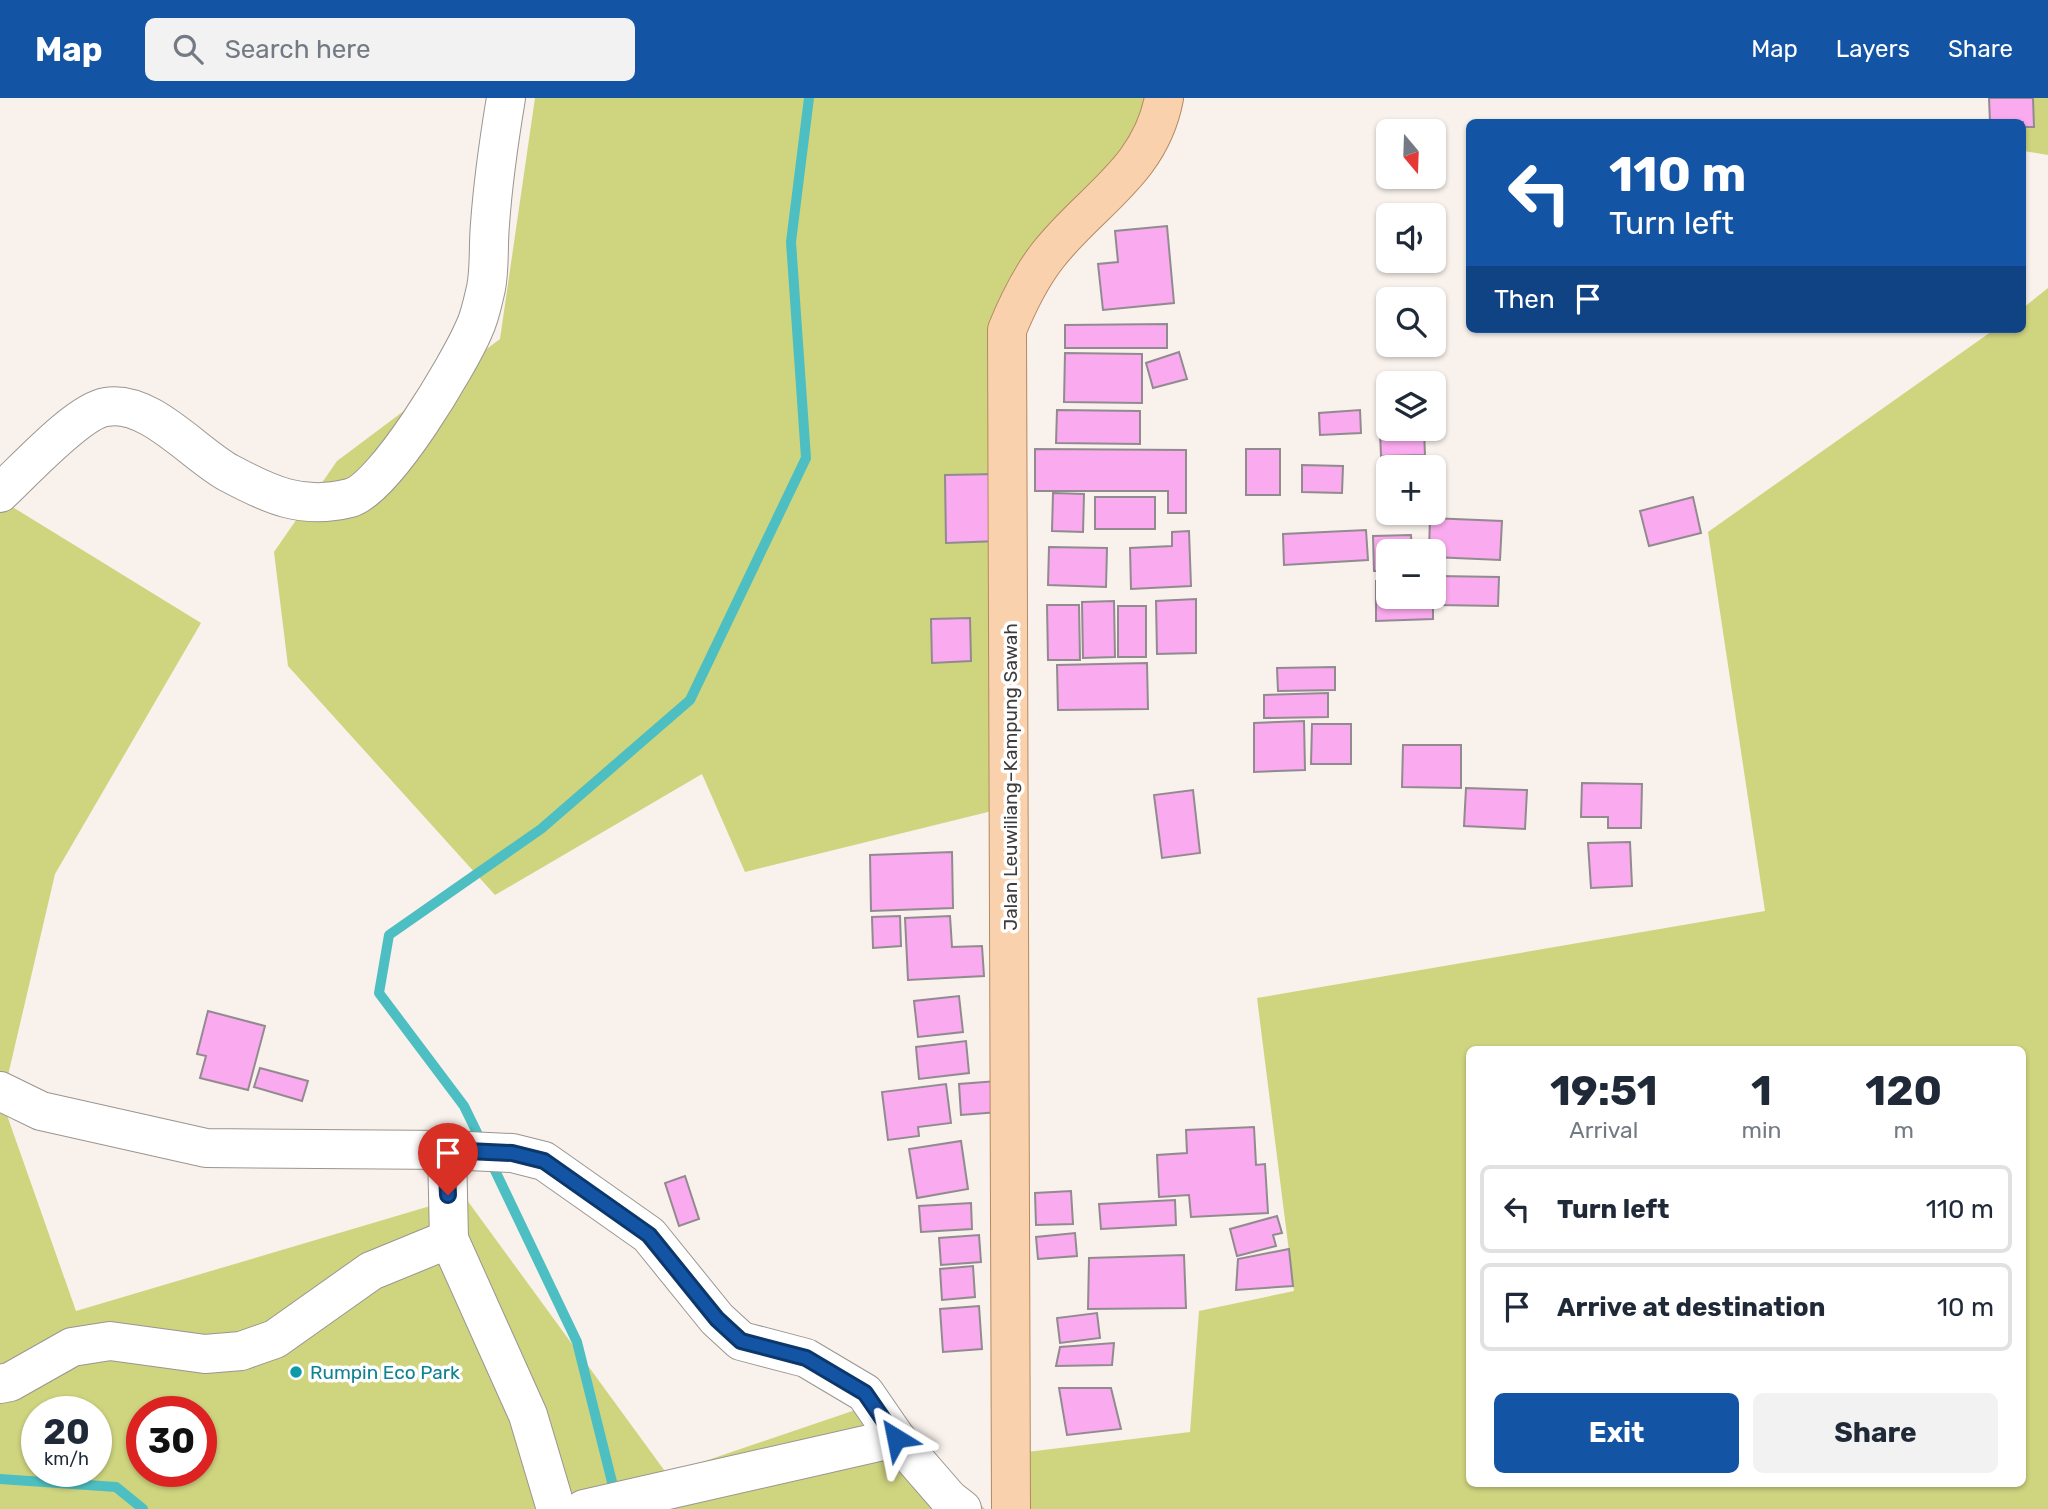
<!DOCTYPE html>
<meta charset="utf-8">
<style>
:root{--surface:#fff;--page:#f2f2f3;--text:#1f2937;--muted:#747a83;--line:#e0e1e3;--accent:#1354a4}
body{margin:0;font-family:Rubik,sans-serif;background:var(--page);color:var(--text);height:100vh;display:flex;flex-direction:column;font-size:26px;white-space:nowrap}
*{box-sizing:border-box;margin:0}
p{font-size:23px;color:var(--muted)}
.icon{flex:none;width:38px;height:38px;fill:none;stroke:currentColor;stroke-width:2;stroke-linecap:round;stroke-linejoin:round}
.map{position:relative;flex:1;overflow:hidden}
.drawer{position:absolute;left:1466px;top:948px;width:560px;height:441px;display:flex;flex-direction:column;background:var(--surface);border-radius:10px;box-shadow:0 2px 5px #0004}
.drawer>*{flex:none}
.hud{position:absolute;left:1466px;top:21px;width:560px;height:214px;border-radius:10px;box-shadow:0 2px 5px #0004;background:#1354a4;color:#fff;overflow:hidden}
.needle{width:46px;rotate:161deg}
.fabs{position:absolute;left:1376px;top:21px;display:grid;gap:14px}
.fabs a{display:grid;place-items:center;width:70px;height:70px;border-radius:10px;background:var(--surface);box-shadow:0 2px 5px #0004;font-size:35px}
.speed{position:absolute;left:21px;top:1298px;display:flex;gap:14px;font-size:35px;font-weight:700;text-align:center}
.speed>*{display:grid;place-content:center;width:91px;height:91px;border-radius:50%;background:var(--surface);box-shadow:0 2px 5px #0004;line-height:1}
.speed small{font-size:18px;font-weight:400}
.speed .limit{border:10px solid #d22;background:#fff;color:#111}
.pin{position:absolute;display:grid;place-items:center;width:60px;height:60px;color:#fff;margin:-72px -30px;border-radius:50% 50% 50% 0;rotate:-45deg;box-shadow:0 0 7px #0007}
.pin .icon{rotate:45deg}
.me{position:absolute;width:77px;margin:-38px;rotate:325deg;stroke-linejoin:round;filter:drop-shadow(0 0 5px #0008)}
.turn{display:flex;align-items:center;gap:24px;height:147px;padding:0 28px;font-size:32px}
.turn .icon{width:91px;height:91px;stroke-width:2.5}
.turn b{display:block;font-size:49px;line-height:60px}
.then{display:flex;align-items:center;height:66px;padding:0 28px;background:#0003;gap:14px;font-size:26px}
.eta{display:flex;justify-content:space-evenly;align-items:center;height:119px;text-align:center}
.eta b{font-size:42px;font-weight:700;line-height:49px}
.action{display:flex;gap:14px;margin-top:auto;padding:14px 28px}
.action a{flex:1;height:80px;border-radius:10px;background:var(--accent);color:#fff;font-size:28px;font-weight:700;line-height:80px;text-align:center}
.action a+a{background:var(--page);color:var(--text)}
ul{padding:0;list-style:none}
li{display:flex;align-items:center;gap:21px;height:88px;margin:0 14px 10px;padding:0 14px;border:4px solid var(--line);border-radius:10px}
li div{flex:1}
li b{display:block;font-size:26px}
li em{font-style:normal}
header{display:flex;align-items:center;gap:42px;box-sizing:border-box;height:98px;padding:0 35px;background:var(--accent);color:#fff}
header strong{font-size:33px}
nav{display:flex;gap:38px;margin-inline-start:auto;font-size:24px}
.search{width:490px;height:63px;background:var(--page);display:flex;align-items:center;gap:18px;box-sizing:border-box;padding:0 24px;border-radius:10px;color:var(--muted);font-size:26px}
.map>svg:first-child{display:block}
.green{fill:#cfd47f;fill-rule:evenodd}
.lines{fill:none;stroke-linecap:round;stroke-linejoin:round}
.stream{stroke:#4dbfc2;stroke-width:10}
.building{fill:#faaaee;stroke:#918b8f;stroke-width:2}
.minor-casing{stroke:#9b9590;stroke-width:40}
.major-casing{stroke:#b58961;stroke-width:40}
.minor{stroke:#fff;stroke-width:38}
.major{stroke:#f9d1ad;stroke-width:38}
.route-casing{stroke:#0c376b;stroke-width:18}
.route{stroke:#1354a4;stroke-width:12}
.culture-dot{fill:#0f9aa8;stroke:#fff;stroke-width:2.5}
.labels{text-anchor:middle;stroke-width:7;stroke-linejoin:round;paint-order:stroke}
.street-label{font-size:19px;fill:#3e3c3a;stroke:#fff}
.culture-label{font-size:19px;fill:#0d838f;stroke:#fff;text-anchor:start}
</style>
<header>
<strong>Map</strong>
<div class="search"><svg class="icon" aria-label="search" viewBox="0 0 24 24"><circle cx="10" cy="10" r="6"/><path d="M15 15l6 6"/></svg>Search here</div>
<nav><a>Map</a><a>Layers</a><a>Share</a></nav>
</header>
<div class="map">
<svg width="2048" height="1411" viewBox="0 0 2048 1411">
<rect width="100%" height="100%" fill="#f8f1ec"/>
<!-- green -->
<g class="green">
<path d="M 535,0 L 1179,0 L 1003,211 L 1000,711 L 745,774 L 702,676 L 495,797 L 288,568 L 274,454 L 337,363 L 500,241 Z"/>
<path d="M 1993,0 L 2048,0 L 2048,57 L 2024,53 L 2023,24 L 2008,24 Z"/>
<path d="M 2048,190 L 2048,1411 L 1011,1411 L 1019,1355 L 1190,1334 L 1199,1213 L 1294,1193 L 1257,900 L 1765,813 L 1708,434 L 1995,231 L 2023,231 L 2023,210 ZM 1470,952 L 2023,952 L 2023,1386 L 1470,1386 Z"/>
<path d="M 6,405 L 201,525 L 55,776 L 2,1003 L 76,1213 L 464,1098 L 667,1376 L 873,1306 L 985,1411 L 0,1411 L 0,410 ZM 37,1314 L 96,1314 L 96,1374 L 37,1374 ZM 142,1314 L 201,1314 L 201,1374 L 142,1374 Z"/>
</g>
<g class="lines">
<!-- stream -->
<g class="stream">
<path d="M 482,1045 L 464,1008 L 379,895 L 389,837 L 541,731 L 690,602 L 806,360 L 791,144 L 809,0"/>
<path d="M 490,1062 L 577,1244 L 615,1396"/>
<path d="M 0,1381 L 116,1389 L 143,1411"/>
</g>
</g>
<!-- building -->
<g class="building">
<path d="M 1989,0 L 2033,0 L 2034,29 L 2023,29 L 2023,24 L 1990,24 Z"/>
<path d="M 1167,128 L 1174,205 L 1103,212 L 1098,166 L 1118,164 L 1115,133 Z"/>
<path d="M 1167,226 L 1167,250 L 1065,250 L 1065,227 Z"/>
<path d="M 1179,254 L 1187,281 L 1153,290 L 1146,265 Z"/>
<path d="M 1065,255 L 1142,256 L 1142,305 L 1064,304 Z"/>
<path d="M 1057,312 L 1140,313 L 1140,346 L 1056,345 Z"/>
<path d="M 1360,312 L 1361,335 L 1320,337 L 1319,315 Z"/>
<path d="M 1424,333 L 1425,357 L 1381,358 L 1380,334 Z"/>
<path d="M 1035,351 L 1186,352 L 1186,415 L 1168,415 L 1168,393 L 1035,393 Z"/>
<rect x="1246" y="351" width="34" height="46"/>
<path d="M 1302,367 L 1343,368 L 1342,395 L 1302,394 Z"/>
<path d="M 997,376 L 999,443 L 946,445 L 945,377 Z"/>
<path d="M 1053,395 L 1084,396 L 1083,434 L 1052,433 Z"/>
<rect x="1095" y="399" width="60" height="32"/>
<path d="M 1693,399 L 1701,435 L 1649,448 L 1640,413 Z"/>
<path d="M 1430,420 L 1502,423 L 1500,462 L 1433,459 L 1433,453 L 1429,453 Z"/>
<path d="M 1366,432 L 1368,462 L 1284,467 L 1283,436 Z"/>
<path d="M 1189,433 L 1191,488 L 1131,491 L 1130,450 L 1172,448 L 1172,434 Z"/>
<path d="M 1411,437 L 1412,453 L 1388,453 L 1388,473 L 1374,473 L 1373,438 Z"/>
<path d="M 1049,449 L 1107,450 L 1106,489 L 1048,487 Z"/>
<path d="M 1438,478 L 1499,479 L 1498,508 L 1438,507 Z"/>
<path d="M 1388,482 L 1388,499 L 1433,499 L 1433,521 L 1376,523 L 1376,483 Z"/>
<path d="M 1196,501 L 1196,555 L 1157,556 L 1156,503 Z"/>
<path d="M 1114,503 L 1115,559 L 1083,560 L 1082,504 Z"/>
<path d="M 1047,507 L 1079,507 L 1080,562 L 1048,562 Z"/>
<rect x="1118" y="508" width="28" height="51"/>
<path d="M 970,520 L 971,563 L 932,565 L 931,521 Z"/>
<path d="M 1147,565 L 1148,611 L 1058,612 L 1057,567 Z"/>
<path d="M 1335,569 L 1335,592 L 1278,593 L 1277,570 Z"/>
<path d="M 1328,595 L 1328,619 L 1264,620 L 1264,597 Z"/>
<path d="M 1304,623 L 1305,672 L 1254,674 L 1254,625 Z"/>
<path d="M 1312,626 L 1351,626 L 1351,666 L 1311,666 Z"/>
<path d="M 1403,647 L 1461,647 L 1461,690 L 1402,689 Z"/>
<path d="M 1582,685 L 1642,686 L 1641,730 L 1608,730 L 1608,719 L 1581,719 Z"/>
<path d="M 1466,690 L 1527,692 L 1525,731 L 1464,728 Z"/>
<path d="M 1193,692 L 1200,755 L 1162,760 L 1154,697 Z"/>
<path d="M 1630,744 L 1632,788 L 1591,790 L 1588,745 Z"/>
<path d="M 952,754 L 953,810 L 871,813 L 870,757 Z"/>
<path d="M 900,818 L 901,848 L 873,850 L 872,819 Z"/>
<path d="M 950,818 L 952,849 L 982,848 L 984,878 L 908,882 L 905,820 Z"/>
<path d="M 959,898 L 963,934 L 918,939 L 914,903 Z"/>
<path d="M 208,913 L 265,928 L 248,992 L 200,980 L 206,958 L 197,956 Z"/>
<path d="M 966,943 L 969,975 L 919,981 L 916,949 Z"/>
<path d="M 260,970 L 308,983 L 302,1003 L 254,989 Z"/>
<path d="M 997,983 L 999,1014 L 961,1017 L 959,986 Z"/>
<path d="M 946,986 L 951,1025 L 918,1029 L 919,1038 L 888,1042 L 882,994 Z"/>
<path d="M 1254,1029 L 1256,1067 L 1265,1066 L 1268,1115 L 1191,1119 L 1189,1097 L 1159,1099 L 1157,1057 L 1187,1055 L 1186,1032 Z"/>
<path d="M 961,1043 L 968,1091 L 917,1100 L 909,1051 Z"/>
<path d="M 685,1078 L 699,1121 L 679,1128 L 665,1085 Z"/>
<path d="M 1071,1093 L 1073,1126 L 1036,1127 L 1035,1095 Z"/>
<path d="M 1175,1102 L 1176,1127 L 1101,1131 L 1099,1106 Z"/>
<path d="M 971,1105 L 972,1131 L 921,1134 L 919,1108 Z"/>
<path d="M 1277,1118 L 1282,1135 L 1273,1137 L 1276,1148 L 1237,1158 L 1230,1131 Z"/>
<path d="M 1075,1135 L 1077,1158 L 1038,1161 L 1036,1139 Z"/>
<path d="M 979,1137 L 981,1164 L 941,1167 L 939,1140 Z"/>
<path d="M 1289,1151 L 1293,1188 L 1236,1192 L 1238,1161 Z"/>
<path d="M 1184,1157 L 1186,1210 L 1088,1211 L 1089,1160 Z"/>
<path d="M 973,1168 L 975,1199 L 942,1202 L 940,1171 Z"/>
<path d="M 979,1208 L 982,1251 L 943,1254 L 940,1211 Z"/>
<path d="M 1097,1215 L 1100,1240 L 1060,1245 L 1057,1220 Z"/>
<path d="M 1114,1245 L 1112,1267 L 1056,1268 L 1060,1249 Z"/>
<path d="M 1059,1290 L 1111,1290 L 1121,1331 L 1067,1337 Z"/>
</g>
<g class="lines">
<defs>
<g id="minor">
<path d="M 0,395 C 23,374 78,313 106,309 C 149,301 194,356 229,375 C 270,397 302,412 350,400 C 385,391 459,266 474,231 C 480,219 483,203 486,190 C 490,170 488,147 490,126 C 493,84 499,42 506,0"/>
<path d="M 0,993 L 41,1013 L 206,1050 L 447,1052 L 512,1055 L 544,1063 L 649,1137 L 717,1221 L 741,1243 L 806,1260 L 865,1295 L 896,1340 L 949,1401 L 962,1411"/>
<path d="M 447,1052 L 449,1141"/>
<path d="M 0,1286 L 10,1284 L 72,1249 L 110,1243 L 205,1256 L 241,1253 L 275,1241 L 371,1173 L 449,1141 L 528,1317 L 556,1411"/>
<path d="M 584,1411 L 896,1340"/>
</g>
<path id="major" d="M 1011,1411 L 1007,232 C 1018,205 1030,180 1048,157 C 1091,102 1150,74 1164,0"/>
</defs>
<!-- minor casing -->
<use href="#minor" class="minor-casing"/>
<!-- major casing -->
<use href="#major" class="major-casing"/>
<!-- minor -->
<use href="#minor" class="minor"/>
<!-- major -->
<use href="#major" class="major"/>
</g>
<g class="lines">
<defs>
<path id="route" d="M 448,1097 L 446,1052 L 512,1055 L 544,1063 L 649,1137 L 717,1221 L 741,1243 L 806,1260 L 865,1295 L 896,1340"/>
</defs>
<!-- route casing -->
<use href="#route" class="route-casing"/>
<!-- route -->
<use href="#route" class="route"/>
</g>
<!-- markers -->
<circle class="culture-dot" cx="296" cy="1274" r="7"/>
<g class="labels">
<!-- street labels -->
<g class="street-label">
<text transform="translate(1010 679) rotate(-90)" y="7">Jalan Leuwiliang–Kampung Sawah</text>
</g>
<!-- culture labels -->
<g class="culture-label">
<text x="310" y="1281">Rumpin Eco Park</text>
</g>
</g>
</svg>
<div class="fabs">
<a><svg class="needle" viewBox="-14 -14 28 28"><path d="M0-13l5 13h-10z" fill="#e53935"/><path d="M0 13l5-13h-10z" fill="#747a83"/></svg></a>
<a><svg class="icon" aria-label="sound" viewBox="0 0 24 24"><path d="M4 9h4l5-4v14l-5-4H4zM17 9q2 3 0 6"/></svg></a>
<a><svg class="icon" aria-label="search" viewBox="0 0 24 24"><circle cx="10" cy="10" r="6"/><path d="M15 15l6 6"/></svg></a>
<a><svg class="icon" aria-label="layers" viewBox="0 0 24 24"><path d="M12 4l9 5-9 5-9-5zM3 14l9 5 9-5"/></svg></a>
<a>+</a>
<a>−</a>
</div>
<div class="speed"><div>20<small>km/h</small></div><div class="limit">30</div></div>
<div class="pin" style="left:448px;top:1097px;background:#d93025"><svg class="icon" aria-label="arrive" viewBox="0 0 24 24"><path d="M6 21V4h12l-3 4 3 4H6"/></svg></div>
<svg class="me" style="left:896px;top:1340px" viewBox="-20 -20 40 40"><path d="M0-17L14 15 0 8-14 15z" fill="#1354a4" stroke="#fff" stroke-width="4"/></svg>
<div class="hud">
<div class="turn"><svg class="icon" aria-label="left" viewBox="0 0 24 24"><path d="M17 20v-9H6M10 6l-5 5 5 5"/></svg><div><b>110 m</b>Turn left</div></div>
<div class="then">Then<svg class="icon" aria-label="arrive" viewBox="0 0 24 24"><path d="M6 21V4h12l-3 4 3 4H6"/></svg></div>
</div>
<section class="drawer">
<div class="eta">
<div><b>19:51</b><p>Arrival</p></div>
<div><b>1</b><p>min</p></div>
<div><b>120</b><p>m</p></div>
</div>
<ul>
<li><svg class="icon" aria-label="left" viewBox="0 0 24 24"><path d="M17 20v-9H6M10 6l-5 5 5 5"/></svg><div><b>Turn left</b></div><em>110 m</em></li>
<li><svg class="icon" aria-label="arrive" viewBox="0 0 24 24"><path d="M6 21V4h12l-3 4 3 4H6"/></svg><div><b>Arrive at destination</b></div><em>10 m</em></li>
</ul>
<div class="action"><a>Exit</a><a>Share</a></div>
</section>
</div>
